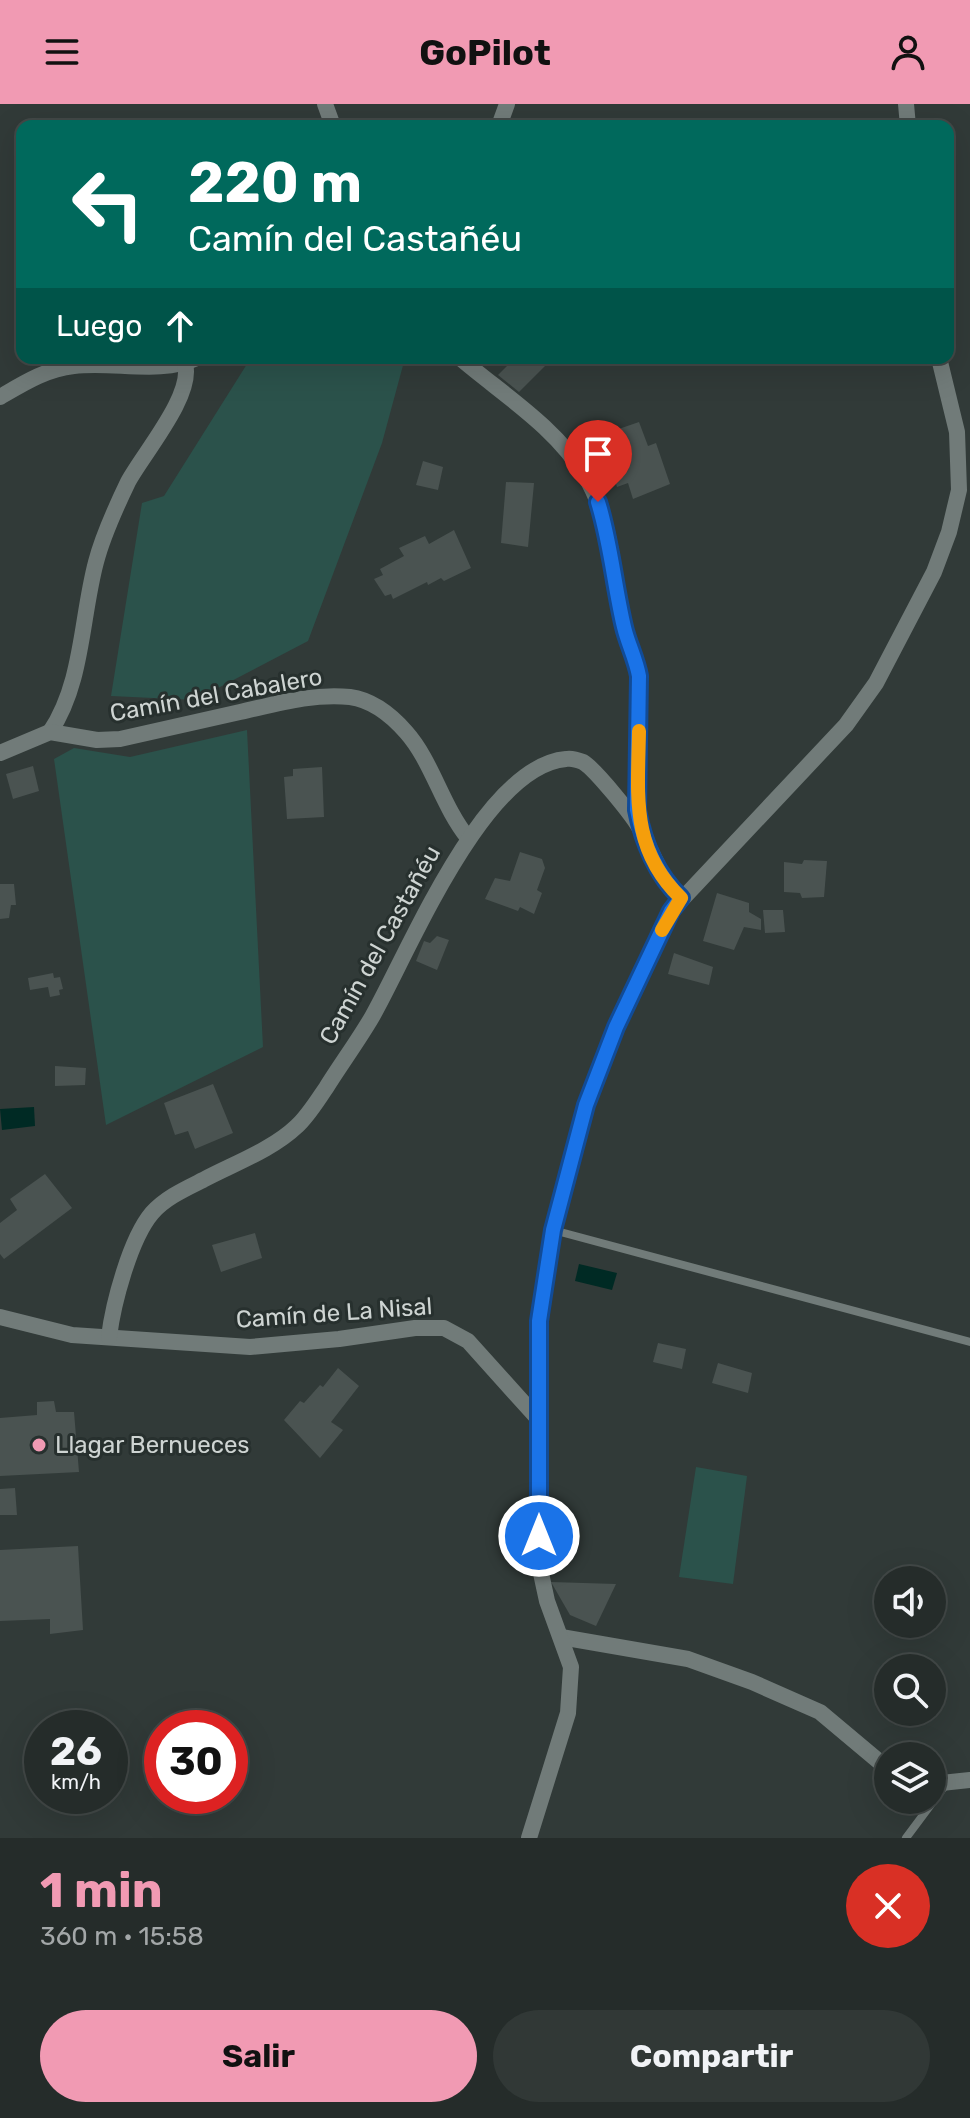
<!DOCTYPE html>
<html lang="es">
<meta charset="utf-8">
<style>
:root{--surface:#252c2a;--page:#313836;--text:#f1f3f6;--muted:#a3a7a8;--line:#424847;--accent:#f19ab3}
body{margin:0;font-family:Rubik,sans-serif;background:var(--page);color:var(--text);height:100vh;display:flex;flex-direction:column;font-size:30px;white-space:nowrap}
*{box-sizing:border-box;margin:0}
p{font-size:26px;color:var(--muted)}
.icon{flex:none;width:44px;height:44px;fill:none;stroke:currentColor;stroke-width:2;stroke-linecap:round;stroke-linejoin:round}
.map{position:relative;height:1734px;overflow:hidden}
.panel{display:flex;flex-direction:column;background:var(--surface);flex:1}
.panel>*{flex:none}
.top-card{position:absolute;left:16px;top:16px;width:938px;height:244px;border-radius:16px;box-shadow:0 8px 32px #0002,0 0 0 2px var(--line);background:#00695c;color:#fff;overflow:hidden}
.controls{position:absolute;left:874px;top:1462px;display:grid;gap:16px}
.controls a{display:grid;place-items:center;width:72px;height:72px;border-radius:50%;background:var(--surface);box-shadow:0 8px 32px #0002,0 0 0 2px var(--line);font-size:40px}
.speed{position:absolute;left:24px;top:1606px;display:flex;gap:16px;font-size:40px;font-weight:700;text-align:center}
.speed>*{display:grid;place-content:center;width:104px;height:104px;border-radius:50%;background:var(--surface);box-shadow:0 8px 32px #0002,0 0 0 2px var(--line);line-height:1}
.speed small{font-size:20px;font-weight:400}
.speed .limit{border:12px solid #d22;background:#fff;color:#111}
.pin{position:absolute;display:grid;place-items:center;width:68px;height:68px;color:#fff;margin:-82px -34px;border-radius:50% 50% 50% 0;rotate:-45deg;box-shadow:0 0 8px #0007}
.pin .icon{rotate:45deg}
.me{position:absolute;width:88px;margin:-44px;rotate:0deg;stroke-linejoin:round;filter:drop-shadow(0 0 6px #0008)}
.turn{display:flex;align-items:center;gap:28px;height:168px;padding:0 40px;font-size:36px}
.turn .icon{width:104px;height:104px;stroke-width:2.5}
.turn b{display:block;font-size:56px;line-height:68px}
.then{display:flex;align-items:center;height:76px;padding:0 40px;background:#0003;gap:16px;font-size:30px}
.round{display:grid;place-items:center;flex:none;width:84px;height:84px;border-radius:42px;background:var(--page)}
.headline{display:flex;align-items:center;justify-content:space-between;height:136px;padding:0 40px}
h1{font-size:48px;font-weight:700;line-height:60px;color:var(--accent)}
.button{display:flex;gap:16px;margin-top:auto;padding:16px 40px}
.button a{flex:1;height:92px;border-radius:48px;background:var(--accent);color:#111;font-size:32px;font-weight:700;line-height:92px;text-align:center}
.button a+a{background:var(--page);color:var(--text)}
header{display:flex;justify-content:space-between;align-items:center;height:104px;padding:0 40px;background:var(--accent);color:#111;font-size:36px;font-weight:700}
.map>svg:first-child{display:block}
.green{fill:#2b524b}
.water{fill:#002a24}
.building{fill:#4a5351}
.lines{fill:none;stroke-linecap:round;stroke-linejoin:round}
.lane{stroke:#717b79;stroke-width:8}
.street{stroke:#717b79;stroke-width:16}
.route-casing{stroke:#114b97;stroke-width:20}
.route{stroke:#1a73e8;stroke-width:14}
.slow{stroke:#f59e0b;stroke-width:14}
.poi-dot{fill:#f19ab3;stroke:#27302e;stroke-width:3}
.labels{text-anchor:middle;stroke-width:6;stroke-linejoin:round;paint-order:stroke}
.street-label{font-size:24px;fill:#ced4d2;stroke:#27302e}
.poi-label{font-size:24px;fill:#ced4d2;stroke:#27302e;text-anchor:start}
</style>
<header><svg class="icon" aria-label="menu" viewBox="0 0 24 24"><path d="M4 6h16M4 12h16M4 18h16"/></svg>GoPilot<svg class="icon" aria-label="person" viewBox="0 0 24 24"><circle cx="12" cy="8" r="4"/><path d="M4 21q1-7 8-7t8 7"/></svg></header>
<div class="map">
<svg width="970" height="1734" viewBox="0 0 970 1734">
<rect width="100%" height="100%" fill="#313a38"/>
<!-- green -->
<g class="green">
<path d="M 257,254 L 405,254 L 382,339 L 308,537 L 195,596 L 111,592 L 142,399 L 164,392 L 247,260 Z"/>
<path d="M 247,626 L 263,943 L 106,1021 L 54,655 L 74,644 L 130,653 Z"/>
<path d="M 696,1363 L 747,1372 L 733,1480 L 679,1473 Z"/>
</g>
<!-- water -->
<g class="water">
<path d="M 34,1003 L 35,1022 L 2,1026 L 0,1005 Z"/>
<path d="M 579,1160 L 617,1169 L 612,1186 L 575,1177 Z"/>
</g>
<!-- building -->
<g class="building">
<path d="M 515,254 L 539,254 L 546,261 L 519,288 L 498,271 Z"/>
<path d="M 639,318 L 648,342 L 656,339 L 670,380 L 633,395 L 628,379 L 617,383 L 610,361 L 620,357 L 610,328 Z"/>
<path d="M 423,357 L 443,363 L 438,386 L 416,381 Z"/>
<path d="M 506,378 L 534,379 L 528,443 L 501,439 Z"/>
<path d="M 454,426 L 471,464 L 444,477 L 441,474 L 428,481 L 427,478 L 393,495 L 391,490 L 385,492 L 374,475 L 383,471 L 380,465 L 404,452 L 399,444 L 425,432 L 429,440 Z"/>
<path d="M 33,662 L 39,687 L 13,695 L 6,670 Z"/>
<path d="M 322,663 L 324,713 L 287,715 L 284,673 L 293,672 L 293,665 Z"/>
<path d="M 520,748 L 542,755 L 545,764 L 537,786 L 542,789 L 534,810 L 520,803 L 518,807 L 485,795 L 495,774 L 510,777 Z"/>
<path d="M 804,756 L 827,757 L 824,793 L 802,794 L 800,789 L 784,788 L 784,758 L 802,760 Z"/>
<path d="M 0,780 L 14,780 L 16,801 L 11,801 L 9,814 L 0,815 Z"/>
<path d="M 717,789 L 749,799 L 749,808 L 761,815 L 761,826 L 744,823 L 734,846 L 703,837 Z"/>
<path d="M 763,806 L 783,806 L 785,828 L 765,829 Z"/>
<path d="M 437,832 L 449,836 L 437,866 L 416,857 L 424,837 L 430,839 Z"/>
<path d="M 674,849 L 713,863 L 709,881 L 668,870 Z"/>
<path d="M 53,869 L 54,874 L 60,873 L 63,885 L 59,886 L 60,891 L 50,893 L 48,883 L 30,886 L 28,874 Z"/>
<path d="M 55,962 L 86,964 L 85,981 L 55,982 Z"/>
<path d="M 213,980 L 233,1029 L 195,1045 L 188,1027 L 175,1031 L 164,999 Z"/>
<path d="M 45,1070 L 72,1104 L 4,1155 L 0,1150 L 0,1119 L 17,1106 L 10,1095 Z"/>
<path d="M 255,1129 L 262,1154 L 221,1168 L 212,1141 Z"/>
<path d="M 658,1239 L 686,1245 L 682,1265 L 653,1258 Z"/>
<path d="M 718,1259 L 752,1269 L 748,1289 L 712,1279 Z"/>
<path d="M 338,1264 L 359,1282 L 331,1318 L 343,1326 L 320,1354 L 284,1316 L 300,1297 L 304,1299 L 320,1281 L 323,1283 Z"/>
<path d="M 54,1297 L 56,1308 L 74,1308 L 79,1368 L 0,1372 L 0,1314 L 37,1311 L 37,1298 Z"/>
<path d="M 15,1384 L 17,1411 L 0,1411 L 0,1385 Z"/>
<path d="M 78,1442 L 83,1526 L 50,1530 L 50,1515 L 0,1517 L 0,1446 Z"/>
<path d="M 551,1478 L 616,1480 L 596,1522 L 570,1511 Z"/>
</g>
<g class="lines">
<!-- lane -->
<g class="lane">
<path d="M 553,1126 L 970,1238"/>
<path d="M 906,1734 L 947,1679"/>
</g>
<!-- street -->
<g class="street">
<path d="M 325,0 L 333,22"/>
<path d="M 906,0 L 908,22"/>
<path d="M 499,22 L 507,0"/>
<path d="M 460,254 C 502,290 556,323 585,372 C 612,416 613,470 623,519 C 627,538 635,554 639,572 L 637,706 L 640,725"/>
<path d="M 0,293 C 24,279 46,265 74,262 C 114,257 160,271 197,254"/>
<path d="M 50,628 C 83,579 81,514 96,458 C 103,431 116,403 128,378 C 143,350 194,291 185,260"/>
<path d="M 0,649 L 50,628 L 97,636 L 120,635 C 160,626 200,617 240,608 C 276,600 313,589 350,593 C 372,596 392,612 406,628 C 432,657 442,702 468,734"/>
<path d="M 0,1213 L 72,1231 L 250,1243 L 339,1235 L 415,1224 L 444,1224 L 468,1237 L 540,1317"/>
<path d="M 109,1233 C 113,1200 130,1135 152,1109 C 165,1094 185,1085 203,1076 C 233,1060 272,1046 297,1022 C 308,1012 317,997 326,984 C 341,960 358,937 372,913 C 409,848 483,662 566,655 C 571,654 578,656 583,658 C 595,665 635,714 641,727 C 654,751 661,775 681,794"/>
<path d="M 561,1533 L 688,1555 L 752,1578 L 820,1608 L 888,1665"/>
<path d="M 932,1680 L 970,1676"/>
<path d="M 529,1734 L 568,1609 L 571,1563 L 547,1497 L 539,1460 L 539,1217 L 553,1126 L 586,1001 L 616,923 L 671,807 L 846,621 L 876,579 L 934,468 L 949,428 L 959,386 L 957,328 L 939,254"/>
</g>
</g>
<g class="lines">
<defs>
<path id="route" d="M 539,1432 L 539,1217 L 553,1126 L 586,1001 L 616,923 L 671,807 L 681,794 C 657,771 643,738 637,706 L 639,572 C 636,555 628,540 624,523 C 614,481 611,440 598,398"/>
</defs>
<!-- route casing -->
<use href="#route" class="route-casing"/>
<!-- route -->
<use href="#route" class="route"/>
<!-- slow -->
<path class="slow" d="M 639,627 C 638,691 630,745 681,794 L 662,826"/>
</g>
<!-- markers -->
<circle class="poi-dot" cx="39" cy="1341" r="8"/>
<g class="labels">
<!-- street labels -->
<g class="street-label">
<text transform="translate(216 591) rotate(-10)" y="8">Camín del Cabalero</text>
<text transform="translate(380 841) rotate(-61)" y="8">Camín del Castañéu</text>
<text transform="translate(334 1209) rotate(-4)" y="8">Camín de La Nisal</text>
</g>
<!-- poi labels -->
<g class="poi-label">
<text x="55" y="1349">Llagar Bernueces</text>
</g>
</g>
</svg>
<div class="controls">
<a><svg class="icon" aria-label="sound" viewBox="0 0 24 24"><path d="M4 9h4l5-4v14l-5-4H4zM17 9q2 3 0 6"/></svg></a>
<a><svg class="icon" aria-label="search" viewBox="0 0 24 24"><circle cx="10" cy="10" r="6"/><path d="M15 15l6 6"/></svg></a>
<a><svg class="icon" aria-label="layers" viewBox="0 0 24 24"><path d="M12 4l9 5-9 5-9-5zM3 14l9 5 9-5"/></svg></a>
</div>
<div class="speed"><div>26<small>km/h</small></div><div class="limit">30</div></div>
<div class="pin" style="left:598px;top:398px;background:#d93025"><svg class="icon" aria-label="arrive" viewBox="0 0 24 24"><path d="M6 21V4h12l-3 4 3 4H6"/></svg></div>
<svg class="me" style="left:539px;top:1432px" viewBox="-20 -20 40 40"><circle r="17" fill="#1a73e8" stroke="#fff" stroke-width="3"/><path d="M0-11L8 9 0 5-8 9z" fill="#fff"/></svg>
<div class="top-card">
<div class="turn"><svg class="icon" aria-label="left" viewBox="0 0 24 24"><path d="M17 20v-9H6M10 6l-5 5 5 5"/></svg><div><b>220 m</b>Camín del Castañéu</div></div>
<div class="then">Luego<svg class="icon" aria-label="ahead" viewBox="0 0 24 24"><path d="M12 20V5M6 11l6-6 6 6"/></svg></div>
</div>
</div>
<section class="panel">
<div class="headline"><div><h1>1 min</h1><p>360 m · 15:58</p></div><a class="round" style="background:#d93025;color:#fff"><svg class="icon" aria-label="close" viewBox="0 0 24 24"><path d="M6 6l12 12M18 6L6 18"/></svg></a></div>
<div class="button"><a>Salir</a><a>Compartir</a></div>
</section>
